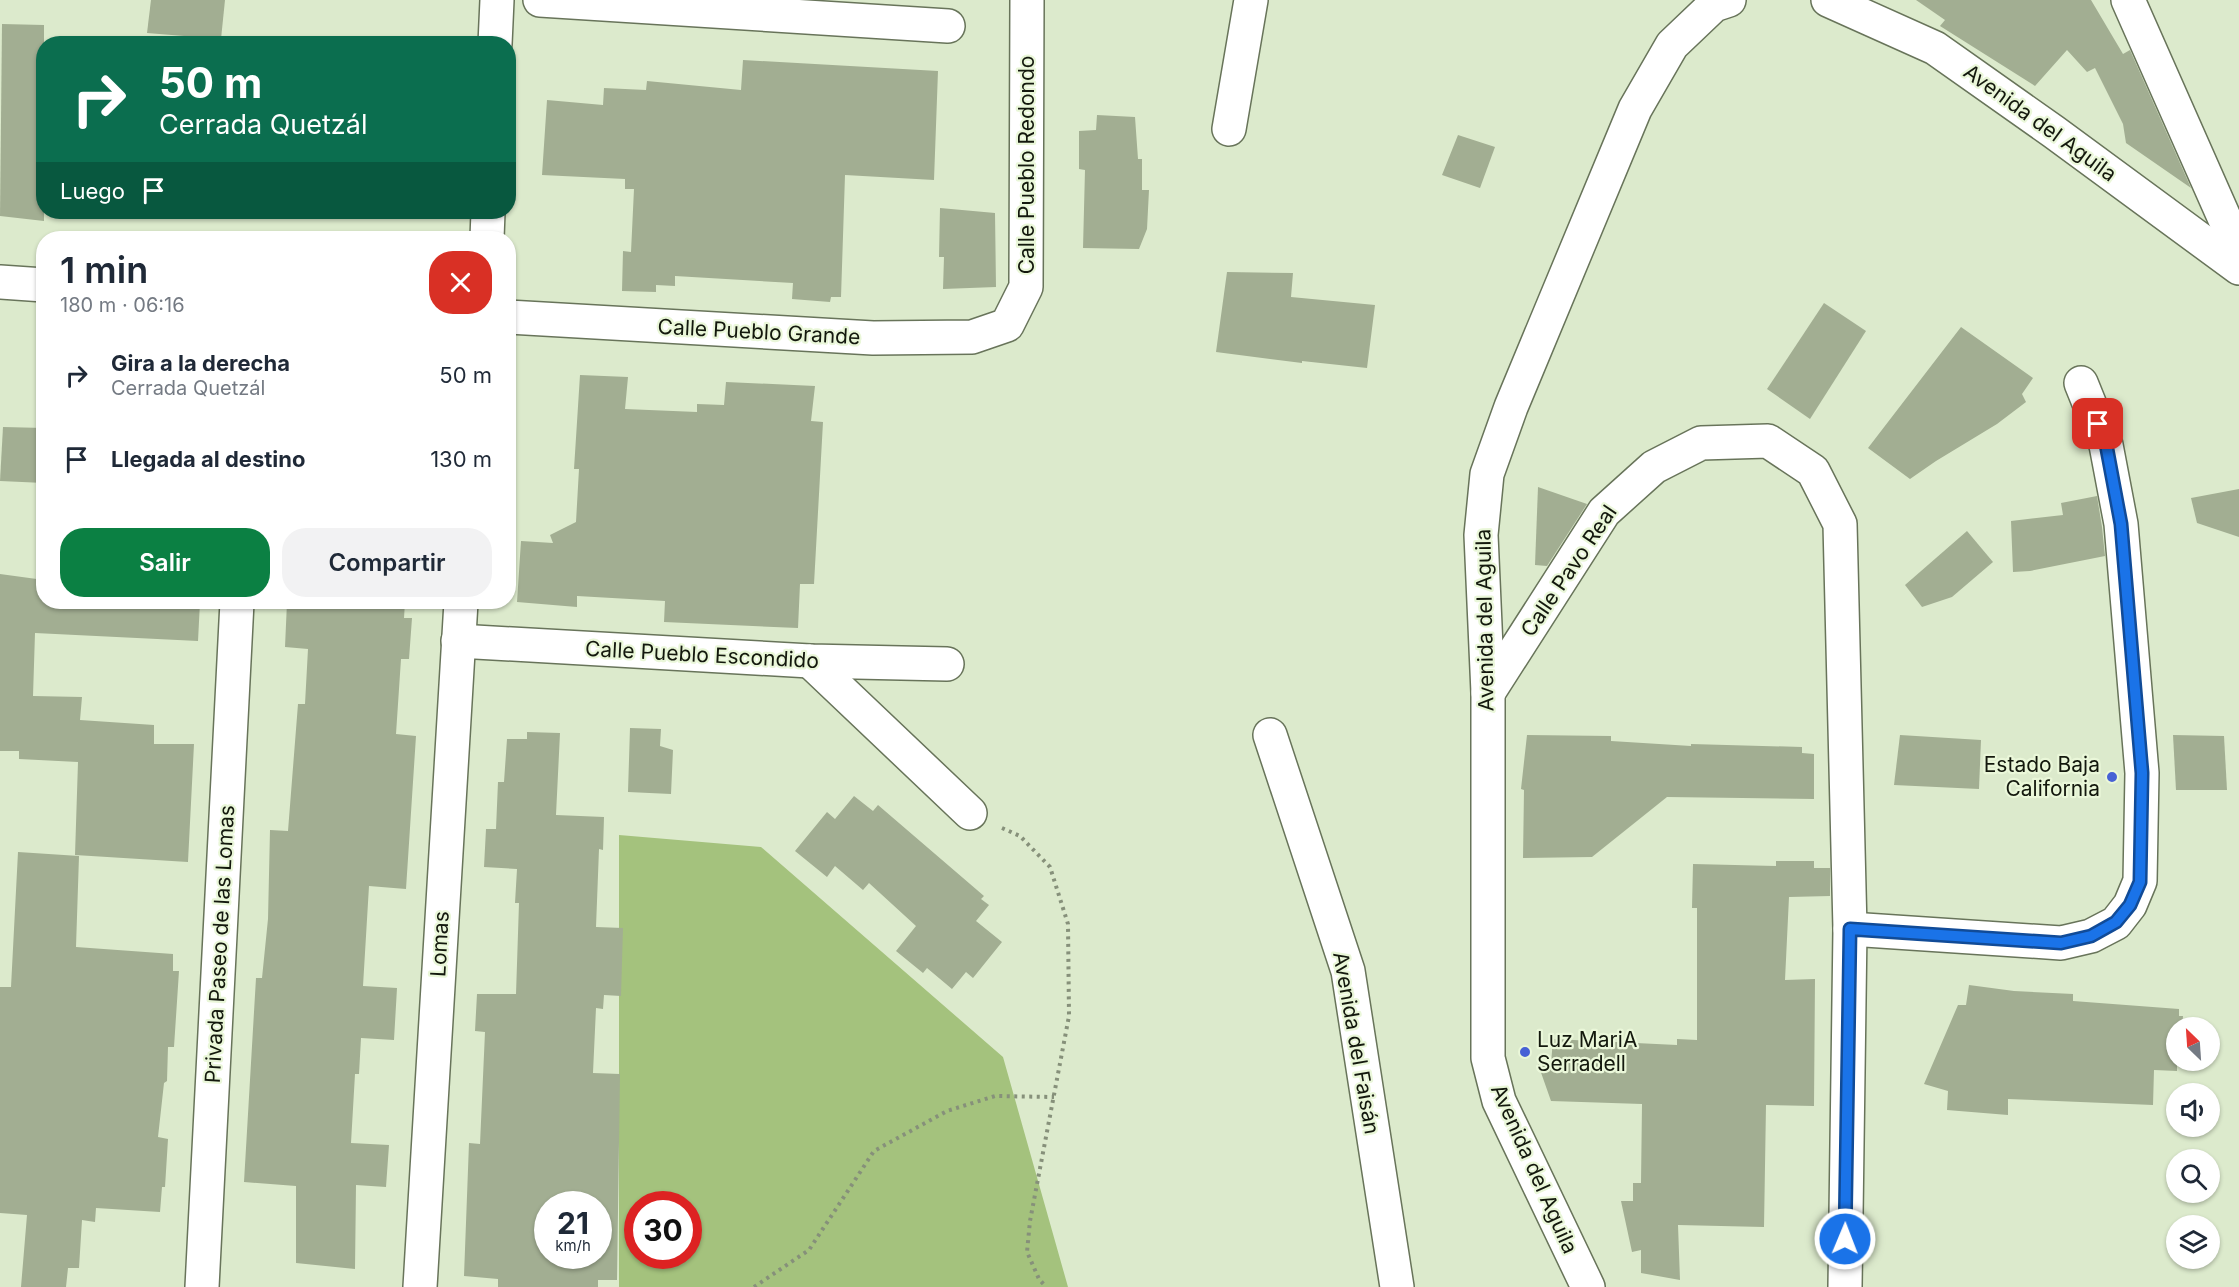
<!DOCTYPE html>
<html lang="es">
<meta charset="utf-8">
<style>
:root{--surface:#fff;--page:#f2f2f3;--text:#1f2937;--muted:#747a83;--accent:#0b8043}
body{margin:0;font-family:Inter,sans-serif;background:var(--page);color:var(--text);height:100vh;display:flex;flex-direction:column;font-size:22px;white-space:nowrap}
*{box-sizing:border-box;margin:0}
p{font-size:20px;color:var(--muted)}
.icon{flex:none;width:33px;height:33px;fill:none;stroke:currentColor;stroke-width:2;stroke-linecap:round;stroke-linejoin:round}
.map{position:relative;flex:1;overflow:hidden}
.panel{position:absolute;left:36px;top:231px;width:480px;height:378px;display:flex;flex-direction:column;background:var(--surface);border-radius:24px;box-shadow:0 2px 4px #0004}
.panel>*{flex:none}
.hud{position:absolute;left:36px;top:36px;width:480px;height:183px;border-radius:24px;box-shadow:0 2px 4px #0004;background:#0b6e4f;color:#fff;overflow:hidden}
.needle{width:39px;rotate:335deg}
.buttons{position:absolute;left:2166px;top:1017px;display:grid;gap:12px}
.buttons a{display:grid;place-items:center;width:54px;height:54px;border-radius:50%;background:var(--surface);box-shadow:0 2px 4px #0004;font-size:30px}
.speed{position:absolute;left:534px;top:1191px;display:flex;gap:12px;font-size:30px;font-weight:700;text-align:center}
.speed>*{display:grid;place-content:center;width:78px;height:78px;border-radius:50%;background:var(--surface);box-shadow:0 2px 4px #0004;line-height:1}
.speed small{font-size:15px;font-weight:400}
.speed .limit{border:9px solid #d22;background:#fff;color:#111}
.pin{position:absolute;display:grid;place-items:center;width:51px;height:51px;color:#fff;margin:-26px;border-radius:12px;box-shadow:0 3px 9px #0006}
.me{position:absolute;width:66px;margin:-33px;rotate:1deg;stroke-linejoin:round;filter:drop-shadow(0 0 4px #0008)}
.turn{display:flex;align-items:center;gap:21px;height:126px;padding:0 24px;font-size:27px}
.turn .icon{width:78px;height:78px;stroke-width:2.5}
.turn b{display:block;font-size:42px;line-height:51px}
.then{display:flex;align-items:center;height:57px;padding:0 24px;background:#0003;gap:12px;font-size:22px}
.round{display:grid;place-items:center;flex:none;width:63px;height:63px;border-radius:24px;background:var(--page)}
.headline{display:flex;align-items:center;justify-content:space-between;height:102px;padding:0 24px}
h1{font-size:36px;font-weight:600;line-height:45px}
.cta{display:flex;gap:12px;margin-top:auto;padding:12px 24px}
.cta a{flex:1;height:69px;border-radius:24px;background:var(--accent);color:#fff;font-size:24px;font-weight:600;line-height:69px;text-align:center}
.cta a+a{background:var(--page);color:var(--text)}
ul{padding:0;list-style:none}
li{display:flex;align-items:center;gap:18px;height:84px;padding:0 24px}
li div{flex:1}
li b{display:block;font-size:22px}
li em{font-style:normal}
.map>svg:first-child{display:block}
.green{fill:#a4c27d;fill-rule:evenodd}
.building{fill:#a2ae92;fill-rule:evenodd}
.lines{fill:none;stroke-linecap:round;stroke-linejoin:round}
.minor-casing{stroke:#68745a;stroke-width:36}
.path{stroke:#86907a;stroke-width:4;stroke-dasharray:3 4.5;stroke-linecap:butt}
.minor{stroke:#fff;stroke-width:33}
.route-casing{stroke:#114b97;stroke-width:15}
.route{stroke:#1a73e8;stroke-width:10}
.poi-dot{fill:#4761d5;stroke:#eaf7d9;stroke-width:2}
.labels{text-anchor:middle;stroke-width:4.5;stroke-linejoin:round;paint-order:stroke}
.street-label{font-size:21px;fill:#13180d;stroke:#eaf7d9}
.poi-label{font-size:21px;fill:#13180d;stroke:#eaf7d9;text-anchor:end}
</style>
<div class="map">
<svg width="2239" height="1287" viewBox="0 0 2239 1287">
<rect width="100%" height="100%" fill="#dceacc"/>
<!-- green -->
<path class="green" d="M 619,835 L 761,847 L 1003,1057 L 1068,1287 L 619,1287 ZM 638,1204 L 688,1204 L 688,1256 L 638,1256 Z"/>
<!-- building -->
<g class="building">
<path d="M 151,0 L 225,0 L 221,39 L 147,33 Z"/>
<path d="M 1916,0 L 2091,0 L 2123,54 L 2130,50 L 2191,188 L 2126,143 L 2123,124 L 2095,68 L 2087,72 L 2067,50 L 2035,86 L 1940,26 L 1945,20 Z"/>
<path d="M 2,24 L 44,25 L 44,221 L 0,216 Z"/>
<path d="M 743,60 L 938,71 L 934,180 L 845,175 L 841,297 L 831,297 L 830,302 L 792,299 L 793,283 L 675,276 L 675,286 L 656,285 L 656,292 L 622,291 L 623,251 L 631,252 L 634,189 L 625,189 L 625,179 L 542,175 L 547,100 L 603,105 L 604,88 L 646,90 L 647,81 L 741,90 Z"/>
<path d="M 1097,115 L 1135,117 L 1138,159 L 1142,159 L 1142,190 L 1149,190 L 1147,229 L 1139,249 L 1083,248 L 1085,170 L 1079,169 L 1079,131 L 1096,130 Z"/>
<path d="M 1458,135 L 1495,147 L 1480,188 L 1442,175 Z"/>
<path d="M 940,208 L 995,213 L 996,287 L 943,289 L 944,257 L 939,257 Z"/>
<path d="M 1227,272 L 1293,273 L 1291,297 L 1375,305 L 1367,368 L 1302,361 L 1302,363 L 1216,352 Z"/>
<path d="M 1824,303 L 1866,331 L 1810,419 L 1767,389 Z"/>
<path d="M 1961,327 L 2033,378 L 2022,394 L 2026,402 L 1997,424 L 1936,461 L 1910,479 L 1868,448 Z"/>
<path d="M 580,375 L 628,377 L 625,409 L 697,412 L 697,404 L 724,405 L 726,382 L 815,386 L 811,421 L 823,422 L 814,584 L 800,584 L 798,628 L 664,622 L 665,601 L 577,596 L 577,607 L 517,602 L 521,541 L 553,543 L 550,535 L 576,522 L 579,469 L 574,469 Z"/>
<path d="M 3,427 L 44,428 L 44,483 L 0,481 Z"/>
<path d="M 1538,487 L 1587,504 L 1547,566 L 1535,565 Z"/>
<path d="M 2239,489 L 2239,537 L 2197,523 L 2191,498 Z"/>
<path d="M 2097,496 L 2102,527 L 2105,556 L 2030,571 L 2013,572 L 2011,521 L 2063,515 L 2061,503 Z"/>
<path d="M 1967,531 L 1993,562 L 1952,597 L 1922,607 L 1905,585 Z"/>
<path d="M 0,574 L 44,580 L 44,602 L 200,602 L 198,641 L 35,633 L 33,696 L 82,697 L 80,720 L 154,725 L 154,744 L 194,744 L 188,862 L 75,855 L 78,762 L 19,759 L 19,751 L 0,751 Z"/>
<path d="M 287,602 L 405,602 L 404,618 L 412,618 L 409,659 L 401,659 L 396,734 L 416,736 L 406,889 L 369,886 L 363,986 L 397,988 L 394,1040 L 361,1038 L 359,1074 L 355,1074 L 351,1143 L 389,1145 L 386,1187 L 356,1185 L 355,1269 L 296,1263 L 296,1186 L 244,1182 L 256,978 L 262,978 L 268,919 L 270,830 L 288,831 L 298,704 L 305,704 L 308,649 L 285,647 Z"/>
<path d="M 630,728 L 661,729 L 660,746 L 673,750 L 671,794 L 628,792 Z"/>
<path d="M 527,732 L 560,733 L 556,815 L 604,817 L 603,850 L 599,849 L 596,927 L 623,928 L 621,996 L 604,995 L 603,1009 L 596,1008 L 593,1073 L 620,1074 L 617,1280 L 598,1280 L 598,1287 L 498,1287 L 498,1279 L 464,1276 L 469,1143 L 480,1144 L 485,1032 L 475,1031 L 477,994 L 516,994 L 519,903 L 515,903 L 517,869 L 484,867 L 486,829 L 496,829 L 498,782 L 504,782 L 507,739 L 527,739 ZM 548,1204 L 598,1204 L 598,1256 L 548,1256 Z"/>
<path d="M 1527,735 L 1611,736 L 1611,741 L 1691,746 L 1691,744 L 1802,747 L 1802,753 L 1814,754 L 1814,799 L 1667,797 L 1592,857 L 1523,858 L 1524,790 L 1521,789 Z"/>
<path d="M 1900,735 L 1981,740 L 1979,789 L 1894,785 Z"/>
<path d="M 2173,735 L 2224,736 L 2227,790 L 2176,790 Z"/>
<path d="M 854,796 L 873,811 L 878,805 L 984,896 L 981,899 L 989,905 L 976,921 L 1002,942 L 973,978 L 966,972 L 952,989 L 927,968 L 923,973 L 896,951 L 916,926 L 869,883 L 863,890 L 835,866 L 827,877 L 795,851 L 827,812 L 835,819 Z"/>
<path d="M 18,852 L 79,856 L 76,947 L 173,954 L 173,971 L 179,971 L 174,1047 L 168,1047 L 167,1081 L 164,1083 L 158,1137 L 168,1139 L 165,1187 L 162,1187 L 160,1212 L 96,1208 L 95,1222 L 82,1220 L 79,1268 L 68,1268 L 66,1287 L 21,1287 L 27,1215 L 0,1213 L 0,987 L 11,987 Z"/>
<path d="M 1776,861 L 1814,861 L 1814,868 L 1830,868 L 1830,896 L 1789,897 L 1785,980 L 1815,979 L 1814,1106 L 1766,1105 L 1764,1227 L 1678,1225 L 1680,1280 L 1641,1273 L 1641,1250 L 1632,1252 L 1621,1201 L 1633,1201 L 1633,1183 L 1641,1183 L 1642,1104 L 1551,1101 L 1538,1064 L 1551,1064 L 1553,1039 L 1677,1045 L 1677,1039 L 1697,1040 L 1697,908 L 1692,908 L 1693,864 L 1776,866 Z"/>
<path d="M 1969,985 L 2014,991 L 2073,994 L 2073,1001 L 2179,1009 L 2179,1016 L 2183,1016 L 2182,1028 L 2176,1028 L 2176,1060 L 2181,1060 L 2181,1064 L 2177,1065 L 2177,1071 L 2154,1070 L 2153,1105 L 2008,1099 L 2008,1115 L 1947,1110 L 1948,1091 L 1924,1084 L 1958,1005 L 1966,1005 Z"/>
</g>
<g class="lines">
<defs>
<g id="minor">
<path d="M 540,0 L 948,26"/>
<path d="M 1828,0 L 1935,48 L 2054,132 L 2239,268"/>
<path d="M 2128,0 L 2239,251"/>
<path d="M 495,44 L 497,0"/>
<path d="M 1229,129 L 1251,0"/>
<path d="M 487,238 L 488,212"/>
<path d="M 0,282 L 44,285"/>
<path d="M 508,317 L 873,338 L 972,337 L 1007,325 L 1026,287 L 1027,0"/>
<path d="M 458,641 L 810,661 L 947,664"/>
<path d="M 810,661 L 970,813"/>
<path d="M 1488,693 L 1604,512 L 1654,467 L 1701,443 L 1768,441 L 1813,471 L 1840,524 L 1850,929 L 1845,1287"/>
<path d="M 1270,735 L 1348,971 L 1397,1287"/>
<path d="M 1850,929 L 2061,943 L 2091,936 L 2116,923 L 2130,905 L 2140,881 L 2142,773 L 2121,524 L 2106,445 L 2081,383"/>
<path d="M 202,1287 L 237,602"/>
<path d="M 420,1287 L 461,602"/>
<path d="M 1588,1287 L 1499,1101 L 1488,1058 L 1488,693 L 1481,535 L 1487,474 L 1511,407 L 1635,109 L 1672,45 L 1714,5 L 1729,0"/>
</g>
</defs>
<!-- minor casing -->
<use href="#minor" class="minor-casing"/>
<!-- path -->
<g class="path">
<path d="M 1002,828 L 1020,836 L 1050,867 L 1068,924 L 1069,1016 L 1030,1221 L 1027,1252 L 1039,1279 L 1046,1287"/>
<path d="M 754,1287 L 809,1250 L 874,1151 L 947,1111 L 995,1096 L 1054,1097"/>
</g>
<!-- minor -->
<use href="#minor" class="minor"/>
</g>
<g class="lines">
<defs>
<path id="route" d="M 1845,1239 L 1850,929 L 2061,943 L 2091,936 L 2116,922 L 2130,905 L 2140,882 L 2142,773 L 2121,524 L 2106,444 L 2098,424"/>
</defs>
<!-- route casing -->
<use href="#route" class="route-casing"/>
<!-- route -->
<use href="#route" class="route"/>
</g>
<!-- markers -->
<g class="poi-dot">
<circle cx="2112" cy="777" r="6"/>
<circle cx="1525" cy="1052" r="6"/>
</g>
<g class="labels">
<!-- street labels -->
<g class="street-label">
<text transform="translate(2040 123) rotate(36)" y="7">Avenida del Aguila</text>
<text transform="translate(1027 165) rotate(-90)" y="7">Calle Pueblo Redondo</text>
<text transform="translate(759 332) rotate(3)" y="7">Calle Pueblo Grande</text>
<text transform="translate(1569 571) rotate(-56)" y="7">Calle Pavo Real</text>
<text transform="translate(1485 620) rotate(-91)" y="7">Avenida del Aguila</text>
<text transform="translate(702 655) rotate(3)" y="7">Calle Pueblo Escondido</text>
<text transform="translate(220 944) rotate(-87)" y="7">Privada Paseo de las Lomas</text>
<text transform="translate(440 944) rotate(-87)" y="7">Lomas</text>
<text transform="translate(1356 1043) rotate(80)" y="7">Avenida del Faisán</text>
<text transform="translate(1534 1169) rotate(66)" y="7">Avenida del Aguila</text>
</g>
<!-- poi labels -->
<g class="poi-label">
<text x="2100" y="772">Estado Baja<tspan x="2100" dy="24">California</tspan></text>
<text x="1537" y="1047" text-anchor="start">Luz MariA<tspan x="1537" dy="24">Serradell</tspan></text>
</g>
</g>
</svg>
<div class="buttons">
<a><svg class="needle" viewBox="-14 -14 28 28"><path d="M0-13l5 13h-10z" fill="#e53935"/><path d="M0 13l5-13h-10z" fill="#747a83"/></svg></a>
<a><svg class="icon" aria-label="sound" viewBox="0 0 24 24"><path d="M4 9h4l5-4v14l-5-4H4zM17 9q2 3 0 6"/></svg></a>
<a><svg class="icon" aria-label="search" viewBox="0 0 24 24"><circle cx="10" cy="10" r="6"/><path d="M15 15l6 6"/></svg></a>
<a><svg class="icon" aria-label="layers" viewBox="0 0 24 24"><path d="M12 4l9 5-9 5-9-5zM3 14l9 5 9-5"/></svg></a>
</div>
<div class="speed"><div>21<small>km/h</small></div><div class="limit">30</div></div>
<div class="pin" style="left:2098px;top:424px;background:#d93025"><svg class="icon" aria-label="arrive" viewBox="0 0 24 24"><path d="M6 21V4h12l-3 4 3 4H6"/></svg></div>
<svg class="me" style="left:1845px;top:1239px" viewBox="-20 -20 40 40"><circle r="17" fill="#1a73e8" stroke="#fff" stroke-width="3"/><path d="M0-11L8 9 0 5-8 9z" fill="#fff"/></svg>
<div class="hud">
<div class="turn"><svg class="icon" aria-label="right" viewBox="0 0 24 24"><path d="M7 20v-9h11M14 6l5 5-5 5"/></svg><div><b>50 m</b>Cerrada Quetzál</div></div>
<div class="then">Luego<svg class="icon" aria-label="arrive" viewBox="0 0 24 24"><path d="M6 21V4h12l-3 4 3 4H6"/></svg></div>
</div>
<section class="panel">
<div class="headline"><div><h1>1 min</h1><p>180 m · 06:16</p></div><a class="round" style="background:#d93025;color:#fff"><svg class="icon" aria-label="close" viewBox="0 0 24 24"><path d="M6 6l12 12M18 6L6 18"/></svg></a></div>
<ul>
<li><svg class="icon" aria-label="right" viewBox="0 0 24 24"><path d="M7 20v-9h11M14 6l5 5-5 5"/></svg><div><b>Gira a la derecha</b><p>Cerrada Quetzál</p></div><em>50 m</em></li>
<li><svg class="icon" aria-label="arrive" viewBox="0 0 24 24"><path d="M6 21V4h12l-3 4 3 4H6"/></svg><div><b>Llegada al destino</b></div><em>130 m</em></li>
</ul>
<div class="cta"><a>Salir</a><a>Compartir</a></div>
</section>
</div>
